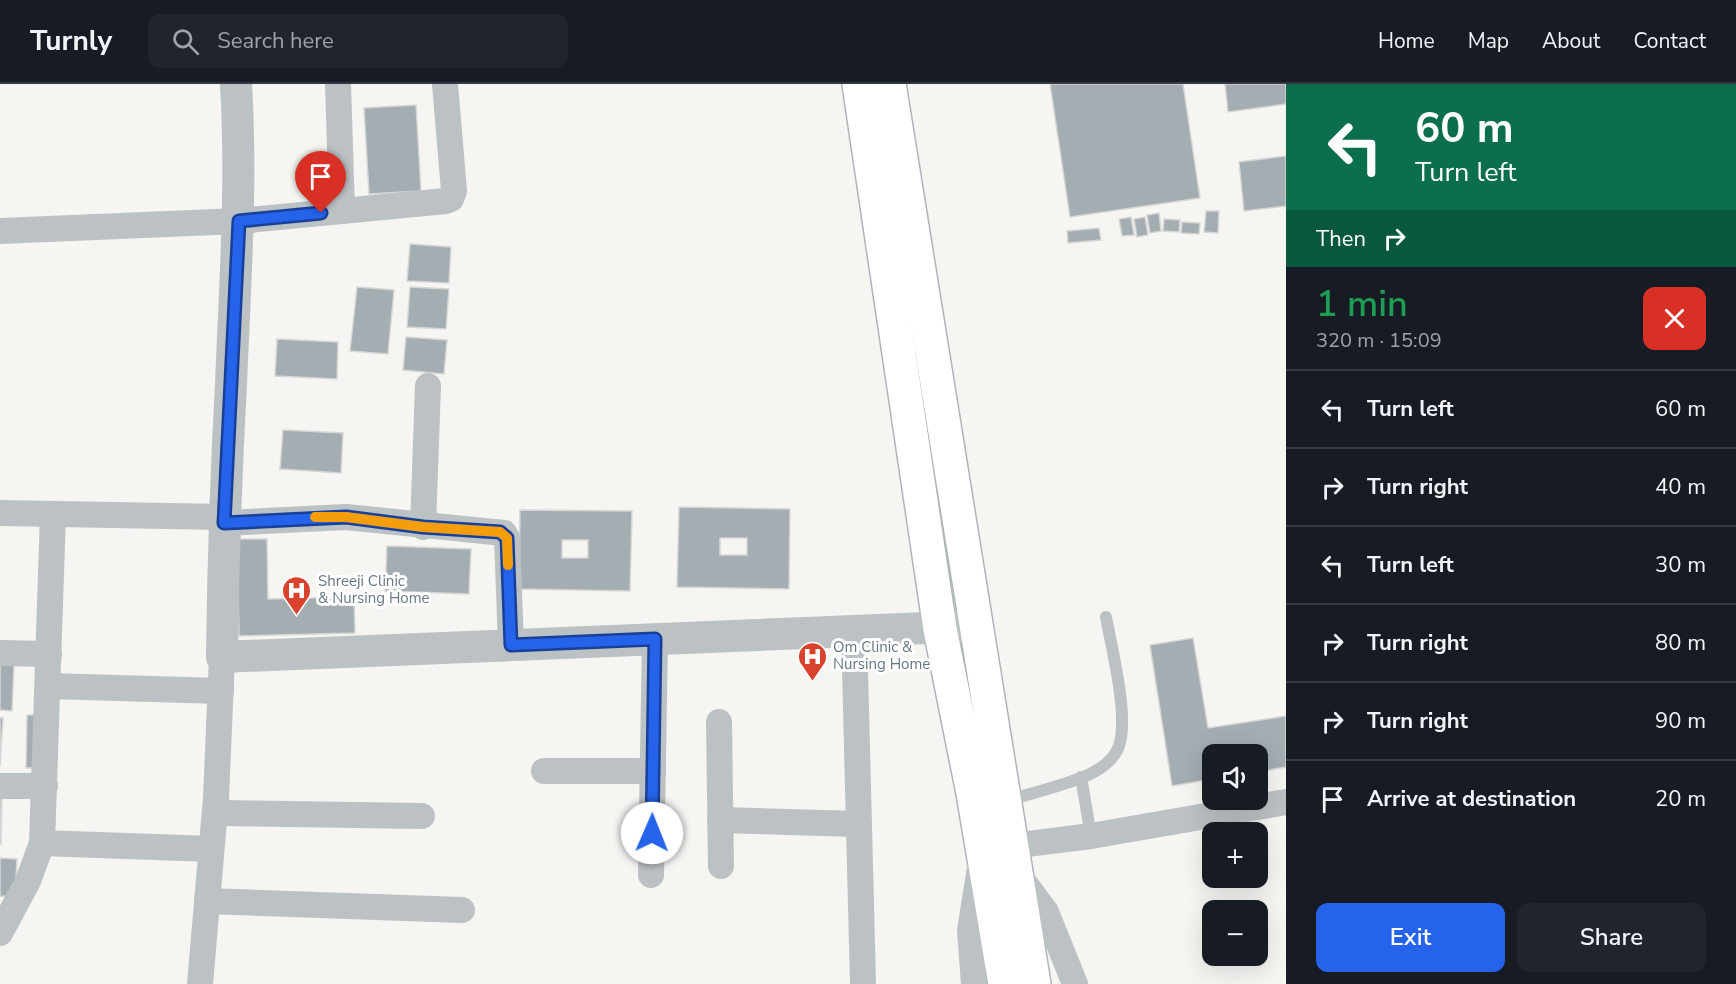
<!DOCTYPE html>
<meta charset="utf-8">
<style>
:root{--surface:#171b24;--page:#20242c;--text:#f1f3f6;--muted:#9ea1a6;--line:#363941;--accent:#2563eb}
body{margin:0;font-family:"Nunito Sans",sans-serif;background:var(--page);color:var(--text);height:100vh;display:flex;flex-direction:column;font-size:22px;white-space:nowrap}
*{box-sizing:border-box;margin:0}
p{font-size:20px;color:var(--muted)}
.icon{flex:none;width:33px;height:33px;fill:none;stroke:currentColor;stroke-width:2;stroke-linecap:round;stroke-linejoin:round}
.map{position:relative;flex:1;overflow:hidden}
.side{display:flex;flex-direction:column;background:var(--surface);width:450px}
.side>*{flex:none}
.banner{background:#0b6e4f;color:#fff;overflow:hidden}
.tools{position:absolute;left:1202px;top:660px;display:grid;gap:12px}
.tools a{display:grid;place-items:center;width:66px;height:66px;border-radius:12px;background:var(--surface);box-shadow:0 6px 24px #0002;font-size:30px}
.pin{position:absolute;display:grid;place-items:center;width:51px;height:51px;color:#fff;margin:-62px -26px;border-radius:50% 50% 50% 0;rotate:-45deg;box-shadow:0 0 6px #0007}
.pin .icon{rotate:45deg}
.me{position:absolute;width:66px;margin:-33px;rotate:1deg;stroke-linejoin:round;filter:drop-shadow(0 0 4px #0008)}
.turn{display:flex;align-items:center;gap:21px;height:126px;padding:0 30px;font-size:27px}
.turn .icon{width:78px;height:78px;stroke-width:2.5}
.turn b{display:block;font-size:42px;line-height:51px}
.then{display:flex;align-items:center;height:57px;padding:0 30px;background:#0003;gap:12px;font-size:22px}
.round{display:grid;place-items:center;flex:none;width:63px;height:63px;border-radius:12px;background:var(--page)}
.summary{display:flex;align-items:center;justify-content:space-between;height:102px;padding:0 30px}
h1{font-size:36px;font-weight:600;line-height:45px;color:#1e9e55}
.primary-button{display:flex;gap:12px;margin-top:auto;padding:12px 30px}
.primary-button a{flex:1;height:69px;border-radius:12px;background:var(--accent);color:#fff;font-size:24px;font-weight:600;line-height:69px;text-align:center}
.primary-button a+a{background:var(--page);color:var(--text)}
ul{padding:0;list-style:none}
li{display:flex;align-items:center;gap:18px;height:78px;padding:0 30px;border-top:2px solid var(--line)}
li div{flex:1}
li b{display:block;font-size:22px}
li em{font-style:normal}
header{display:flex;align-items:center;gap:36px;box-sizing:border-box;height:84px;padding:0 30px;background:var(--surface);border-bottom:2px solid var(--line)}
header strong{font-size:28px}
nav{display:flex;gap:33px;margin-inline-start:auto;font-size:21px}
.search{width:420px;height:54px;background:var(--page);display:flex;align-items:center;gap:15px;box-sizing:border-box;padding:0 21px;border-radius:12px;color:var(--muted);font-size:22px}
main{display:flex;flex:1;min-height:0}
.map>svg:first-child{display:block}
.building{fill:#a4adb1;stroke:#d6d6d4;stroke-width:1.5;fill-rule:evenodd}
.lines{fill:none;stroke-linecap:round;stroke-linejoin:round}
.secondary-casing{stroke:#aeb5b8;stroke-width:36}
.service{stroke:#bcc1c3;stroke-width:12}
.minor{stroke:#bcc1c3;stroke-width:26}
.tertiary{stroke:#bcc1c3;stroke-width:32}
.secondary{stroke:#fff;stroke-width:33}
.route-casing{stroke:#184099;stroke-width:15}
.route{stroke:#2563eb;stroke-width:10}
.slow{stroke:#f59e0b;stroke-width:10}
.labels{text-anchor:middle;stroke-width:6;stroke-linejoin:round;paint-order:stroke}
.poi-label{font-size:15px;fill:#667881;stroke:#fff;text-anchor:start}
</style>
<header>
<strong>Turnly</strong>
<div class="search"><svg class="icon" aria-label="search" viewBox="0 0 24 24"><circle cx="10" cy="10" r="6"/><path d="M15 15l6 6"/></svg>Search here</div>
<nav><a>Home</a><a>Map</a><a>About</a><a>Contact</a></nav>
</header>
<main>
<div class="map">
<svg width="1286" height="900" viewBox="0 0 1286 900">
<rect width="100%" height="100%" fill="#f5f5f2"/>
<!-- building -->
<g class="building">
<path d="M 1050,0 L 1183,0 L 1200,114 L 1070,133 Z"/>
<path d="M 1225,0 L 1286,0 L 1286,20 L 1228,28 Z"/>
<path d="M 416,21 L 421,107 L 369,110 L 364,24 Z"/>
<path d="M 1286,72 L 1286,122 L 1244,127 L 1239,78 Z"/>
<path d="M 1206,127 L 1219,127 L 1218,149 L 1204,148 Z"/>
<path d="M 1159,129 L 1161,147 L 1150,149 L 1147,131 Z"/>
<path d="M 1131,133 L 1134,151 L 1122,152 L 1119,135 Z"/>
<path d="M 1145,133 L 1148,151 L 1137,153 L 1134,135 Z"/>
<path d="M 1164,135 L 1180,136 L 1179,148 L 1163,147 Z"/>
<path d="M 1182,138 L 1200,139 L 1199,150 L 1181,149 Z"/>
<path d="M 1099,144 L 1101,156 L 1068,159 L 1067,147 Z"/>
<path d="M 410,160 L 451,163 L 449,199 L 407,197 Z"/>
<path d="M 357,203 L 394,206 L 388,270 L 350,267 Z"/>
<path d="M 410,203 L 449,205 L 446,245 L 407,243 Z"/>
<path d="M 406,253 L 447,256 L 444,290 L 403,286 Z"/>
<path d="M 277,255 L 338,258 L 337,295 L 275,292 Z"/>
<path d="M 283,346 L 343,349 L 341,389 L 280,385 Z"/>
<path d="M 679,423 L 790,425 L 789,505 L 677,503 ZM 720,454 L 747,454 L 747,471 L 720,471 Z"/>
<path d="M 520,426 L 632,427 L 630,507 L 519,505 ZM 562,456 L 588,456 L 588,474 L 562,474 Z"/>
<path d="M 237,455 L 267,455 L 268,515 L 354,513 L 355,549 L 239,552 Z"/>
<path d="M 387,462 L 471,465 L 469,510 L 385,507 Z"/>
<path d="M 1193,554 L 1208,644 L 1286,632 L 1286,683 L 1257,688 L 1257,670 L 1212,670 L 1212,695 L 1172,702 L 1150,561 Z"/>
<path d="M 0,580 L 14,581 L 12,627 L 0,626 Z"/>
<path d="M 27,631 L 42,631 L 41,684 L 26,684 Z"/>
<path d="M 0,634 L 3,634 L 0,682 Z"/>
<path d="M 0,705 L 2,705 L 1,760 L 0,760 Z"/>
<path d="M 0,774 L 17,775 L 15,813 L 0,812 Z"/>
</g>
<g class="lines">
<defs>
<g id="secondary">
<path d="M 859,0 L 940,545 L 973,709 L 1005,900"/>
<path d="M 889,0 L 1034,900"/>
</g>
</defs>
<!-- secondary casing -->
<use href="#secondary" class="secondary-casing"/>
<!-- service -->
<g class="service">
<path d="M 1081,693 L 1091,752"/>
<path d="M 1006,717 C 1031,709 1072,700 1094,688 C 1105,682 1115,673 1119,662 C 1129,632 1112,566 1106,533"/>
</g>
<!-- minor -->
<g class="minor">
<path d="M 338,0 L 342,127"/>
<path d="M 0,147 L 239,137 L 446,117 L 451,115 L 454,107 L 445,0"/>
<path d="M 0,429 L 224,433"/>
<path d="M 224,439 L 346,433 L 504,449 L 507,454 L 511,561"/>
<path d="M 423,443 L 428,302"/>
<path d="M 854,546 L 863,900"/>
<path d="M 0,569 L 49,570"/>
<path d="M 48,602 L 221,607"/>
<path d="M 719,638 L 721,782"/>
<path d="M 544,687 L 653,687"/>
<path d="M 0,702 L 45,702"/>
<path d="M 215,729 L 422,732"/>
<path d="M 720,736 L 859,740"/>
<path d="M 42,759 L 211,765"/>
<path d="M 1012,762 L 1091,752 L 1286,718"/>
<path d="M 1017,789 L 1046,828 L 1075,900"/>
<path d="M 651,791 L 655,554"/>
<path d="M 207,817 L 462,826"/>
<path d="M 0,849 L 28,797 L 42,759 L 53,430"/>
<path d="M 200,900 L 216,714 L 222,573"/>
<path d="M 974,900 L 970,846 L 980,784"/>
</g>
<!-- tertiary -->
<path class="tertiary" d="M 236,0 C 242,100 235,200 231,300 C 226,391 223,482 222,573 L 976,542"/>
<!-- secondary -->
<use href="#secondary" class="secondary"/>
</g>
<g class="lines">
<defs>
<path id="route" d="M 321,129 L 239,137 L 224,439 L 346,433 L 423,443 L 500,448 L 507,454 L 511,561 L 655,555 L 652,749"/>
</defs>
<!-- route casing -->
<use href="#route" class="route-casing"/>
<!-- route -->
<use href="#route" class="route"/>
<!-- slow -->
<path class="slow" d="M 315,433 L 346,433 L 423,443 L 500,448 L 507,454 L 508,481"/>
</g>
<!-- icons -->
<defs>
<symbol id="hospital-pin" viewBox="-11 -11 22 30"><path d="M0 17L-7.5 6A9.5 9.5 0 1 1 7.5 6Z" fill="#d9432e" stroke="#fff"/><path d="M-5-5h3v3.5h4V-5h3V5h-3V1.5h-4V5h-3Z" fill="#fff"/></symbol>
</defs>
<g fill-rule="evenodd">
<use href="#hospital-pin" x="280" y="490" width="33" height="45"/>
<use href="#hospital-pin" x="796" y="556" width="33" height="45"/>
</g>
<g class="labels">
<!-- poi labels -->
<g class="poi-label">
<text x="318" y="502">Shreeji Clinic<tspan x="318" dy="17">&amp; Nursing Home</tspan></text>
<text x="833" y="568">Om Clinic &amp;<tspan x="833" dy="17">Nursing Home</tspan></text>
</g>
</g>
</svg>
<div class="tools">
<a><svg class="icon" aria-label="sound" viewBox="0 0 24 24"><path d="M4 9h4l5-4v14l-5-4H4zM17 9q2 3 0 6"/></svg></a>
<a>+</a>
<a>−</a>
</div>
<div class="pin" style="left:321px;top:129px;background:#d93025"><svg class="icon" aria-label="arrive" viewBox="0 0 24 24"><path d="M6 21V4h12l-3 4 3 4H6"/></svg></div>
<svg class="me" style="left:652px;top:749px" viewBox="-20 -20 40 40"><circle r="19" fill="#fff"/><path d="M0-13L10 11 0 6-10 11z" fill="#2563eb"/></svg>
</div>
<section class="side">
<div class="banner">
<div class="turn"><svg class="icon" aria-label="left" viewBox="0 0 24 24"><path d="M17 20v-9H6M10 6l-5 5 5 5"/></svg><div><b>60 m</b>Turn left</div></div>
<div class="then">Then<svg class="icon" aria-label="right" viewBox="0 0 24 24"><path d="M7 20v-9h11M14 6l5 5-5 5"/></svg></div>
</div>
<div class="summary"><div><h1>1 min</h1><p>320 m · 15:09</p></div><a class="round" style="background:#d93025;color:#fff"><svg class="icon" aria-label="close" viewBox="0 0 24 24"><path d="M6 6l12 12M18 6L6 18"/></svg></a></div>
<ul>
<li><svg class="icon" aria-label="left" viewBox="0 0 24 24"><path d="M17 20v-9H6M10 6l-5 5 5 5"/></svg><div><b>Turn left</b></div><em>60 m</em></li>
<li><svg class="icon" aria-label="right" viewBox="0 0 24 24"><path d="M7 20v-9h11M14 6l5 5-5 5"/></svg><div><b>Turn right</b></div><em>40 m</em></li>
<li><svg class="icon" aria-label="left" viewBox="0 0 24 24"><path d="M17 20v-9H6M10 6l-5 5 5 5"/></svg><div><b>Turn left</b></div><em>30 m</em></li>
<li><svg class="icon" aria-label="right" viewBox="0 0 24 24"><path d="M7 20v-9h11M14 6l5 5-5 5"/></svg><div><b>Turn right</b></div><em>80 m</em></li>
<li><svg class="icon" aria-label="right" viewBox="0 0 24 24"><path d="M7 20v-9h11M14 6l5 5-5 5"/></svg><div><b>Turn right</b></div><em>90 m</em></li>
<li><svg class="icon" aria-label="arrive" viewBox="0 0 24 24"><path d="M6 21V4h12l-3 4 3 4H6"/></svg><div><b>Arrive at destination</b></div><em>20 m</em></li>
</ul>
<div class="primary-button"><a>Exit</a><a>Share</a></div>
</section>
</main>
